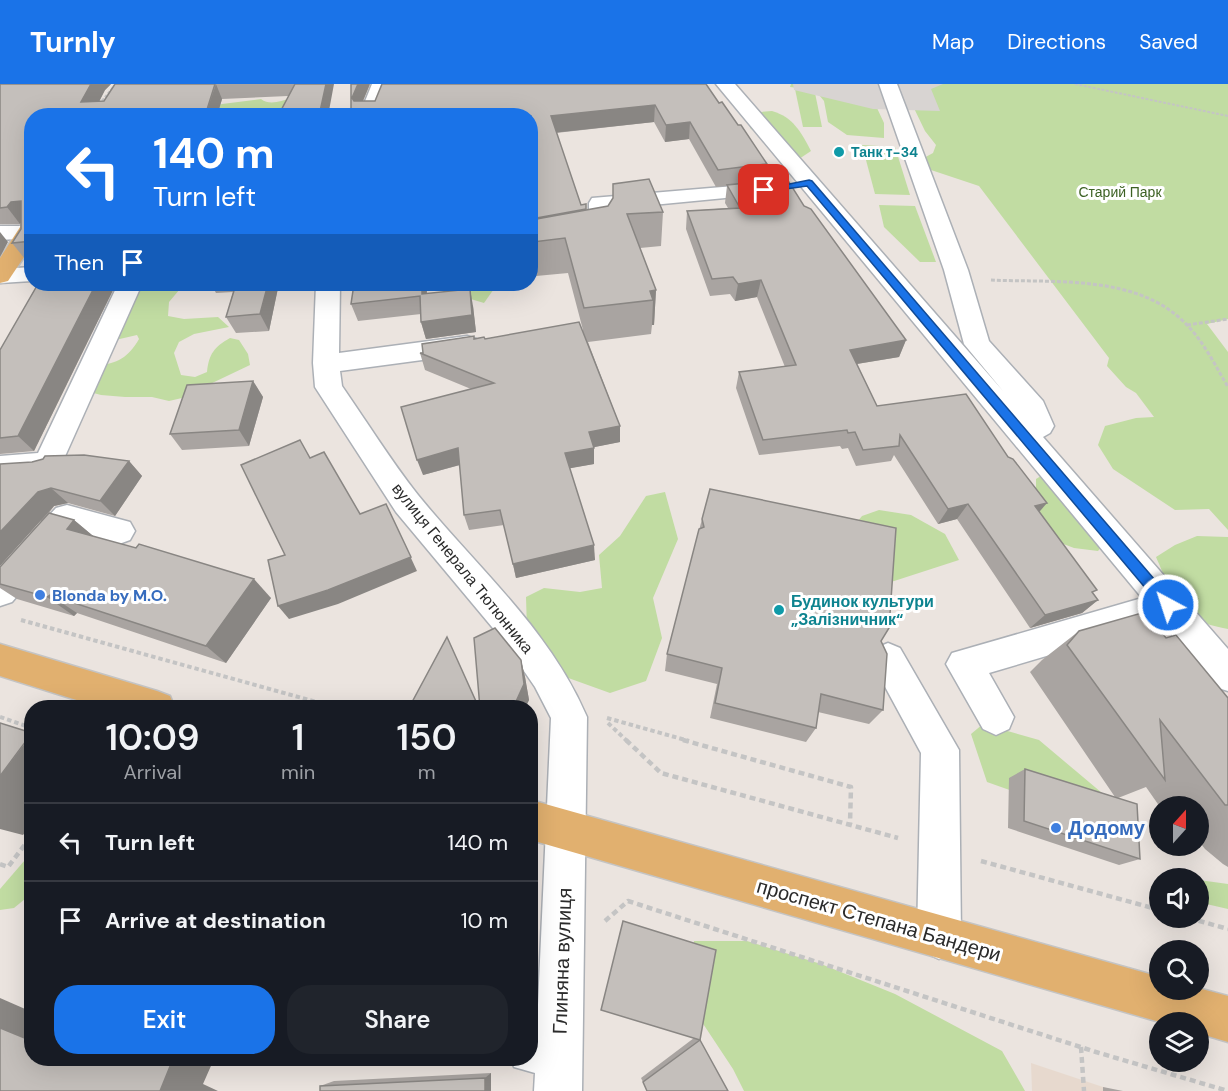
<!DOCTYPE html>
<meta charset="utf-8">
<style>
:root{--surface:#171b24;--page:#20242c;--text:#f1f3f6;--muted:#9ea1a6;--line:#363941;--accent:#1a73e8}
body{margin:0;font-family:"DM Sans",sans-serif;background:var(--page);color:var(--text);height:100vh;display:flex;flex-direction:column;font-size:22px;white-space:nowrap}
*{box-sizing:border-box;margin:0}
p{font-size:20px;color:var(--muted)}
.icon{flex:none;width:33px;height:33px;fill:none;stroke:currentColor;stroke-width:2;stroke-linecap:round;stroke-linejoin:round}
.map{position:relative;flex:1;overflow:hidden}
.details{position:absolute;left:24px;top:616px;width:514px;height:366px;display:flex;flex-direction:column;background:var(--surface);border-radius:24px;box-shadow:0 6px 24px #0002}
.details>*{flex:none}
.hud{position:absolute;left:24px;top:24px;width:514px;height:183px;border-radius:24px;box-shadow:0 6px 24px #0002;background:#1a73e8;color:#fff;overflow:hidden}
.needle{width:39px;rotate:21deg}
.buttons{position:absolute;left:1149px;top:712px;display:grid;gap:12px}
.buttons a{display:grid;place-items:center;width:60px;height:60px;border-radius:50%;background:var(--surface);box-shadow:0 6px 24px #0002;font-size:30px}
.pin{position:absolute;display:grid;place-items:center;width:51px;height:51px;color:#fff;margin:-26px;border-radius:12px;box-shadow:0 3px 9px #0006}
.me{position:absolute;width:66px;margin:-33px;rotate:320deg;stroke-linejoin:round;filter:drop-shadow(0 0 4px #0008)}
.turn{display:flex;align-items:center;gap:21px;height:126px;padding:0 30px;font-size:27px}
.turn .icon{width:78px;height:78px;stroke-width:2.5}
.turn b{display:block;font-size:42px;line-height:51px}
.then{display:flex;align-items:center;height:57px;padding:0 30px;background:#0003;gap:12px;font-size:22px}
.eta{display:flex;justify-content:space-evenly;align-items:center;height:102px;text-align:center}
.eta b{font-size:36px;font-weight:600;line-height:42px}
.button{display:flex;gap:12px;margin-top:auto;padding:12px 30px}
.button a{flex:1;height:69px;border-radius:24px;background:var(--accent);color:#fff;font-size:24px;font-weight:600;line-height:69px;text-align:center}
.button a+a{background:var(--page);color:var(--text)}
ul{padding:0;list-style:none}
li{display:flex;align-items:center;gap:18px;height:78px;padding:0 30px;border-top:2px solid var(--line)}
li div{flex:1}
li b{display:block;font-size:22px}
li em{font-style:normal}
header{display:flex;align-items:center;gap:36px;box-sizing:border-box;height:84px;padding:0 30px;background:var(--accent);color:#fff}
header strong{font-size:28px}
nav{display:flex;gap:33px;margin-inline-start:auto;font-size:21px}
.map>svg:first-child{display:block}
.education{fill:#e7d9ce}
.green{fill:#c1dca2}
.plaza{fill:#d8d4d2}
.lines{fill:none;stroke-linecap:round;stroke-linejoin:round}
.minor-casing{stroke:#acb0b6;stroke-width:3}
.major-casing{stroke:#c4c4c4;stroke-width:3}
.path-far3{stroke:#c4c4c4;stroke-width:2;stroke-dasharray:3 1.5;stroke-linecap:butt}
.path-far2{stroke:#c4c4c4;stroke-width:3;stroke-dasharray:4 2;stroke-linecap:butt}
.path-far1{stroke:#c4c4c4;stroke-width:4;stroke-dasharray:4.5 3;stroke-linecap:butt}
.path{stroke:#c4c4c4;stroke-width:4.5;stroke-dasharray:6 4;stroke-linecap:butt}
.minor{fill:#fff;fill-rule:evenodd}
.major{fill:#e1b06f;fill-rule:evenodd}
.wall{fill:#a9a4a1}
.shaded-wall{fill:#898683}
.building{fill:#c4bfbb;stroke:#898683;stroke-width:1.5}
.route{fill:#1a73e8;stroke:#114b97;stroke-width:1.5}
.culture-dot{fill:#0f9aa8;stroke:#fff;stroke-width:2}
.shop-dot{fill:#3f7fe0;stroke:#fff;stroke-width:2}
.labels{text-anchor:middle;stroke-width:6;stroke-linejoin:round;paint-order:stroke}
.far-culture-label{font-size:14px;font-weight:bold;fill:#0d838f;stroke:#fff;text-anchor:start}
.far-park-label{font-size:14px;fill:#3c6123;stroke:#fff}
.street-label{font-size:16px;fill:#2b2b2b;stroke:#fff}
.shop-label{font-size:16px;font-weight:bold;fill:#366cbe;stroke:#fff;text-anchor:start}
.culture-label{font-size:16px;font-weight:bold;fill:#0d838f;stroke:#fff;text-anchor:start}
.near-shop-label{font-size:20px;font-weight:bold;fill:#366cbe;stroke:#fff;text-anchor:start}
.near-street-label{font-size:20px;fill:#2b2b2b;stroke:#fff}
</style>
<header>
<strong>Turnly</strong>
<nav><a>Map</a><a>Directions</a><a>Saved</a></nav>
</header>
<div class="map">
<svg width="1228" height="1007" viewBox="0 0 1228 1007">
<rect width="100%" height="100%" fill="#ebe4df"/>
<!-- education -->
<path class="education" d="M 1031,979 L 1103,1003 L 1116,1007 L 1032,1007 Z"/>
<!-- green -->
<g class="green">
<path d="M 791,0 L 1228,0 L 1228,235 L 1207,240 L 1228,268 L 1228,446 L 1209,425 L 1175,426 L 1113,385 L 1098,361 L 1105,342 L 1136,334 L 1154,333 L 1136,309 L 1126,303 L 1107,282 L 1109,274 L 979,102 L 931,86 L 922,75 L 933,69 L 936,61 L 925,47 L 911,18 L 877,24 L 884,39 L 884,54 L 847,51 L 828,38 L 824,17 L 815,6 L 790,3 Z"/>
<path d="M 795,5 L 815,9 L 822,43 L 803,43 Z"/>
<path d="M 291,14 L 292,31 L 190,32 L 222,20 L 261,15 C 270,22 281,17 291,14 Z"/>
<path d="M 772,27 C 793,33 801,48 811,67 L 799,75 L 770,60 L 750,44 L 749,29 Z"/>
<path d="M 862,61 L 895,63 L 910,111 L 875,110 Z"/>
<path d="M 879,121 L 915,122 L 936,178 L 920,178 L 884,143 Z"/>
<path d="M 134,200 L 172,200 L 180,205 L 169,218 L 168,232 L 184,235 L 218,233 L 229,243 L 194,250 L 179,258 L 174,269 L 181,291 L 195,293 L 207,288 C 209,270 214,263 230,254 L 239,256 L 248,270 L 250,281 L 208,301 L 195,311 L 169,317 L 152,313 L 125,313 L 101,311 L 82,306 L 96,282 C 118,279 128,274 139,255 L 137,251 L 111,257 L 119,208 Z"/>
<path d="M 443,200 L 495,200 L 496,202 L 484,219 L 464,213 L 443,203 Z"/>
<path d="M 1051,386 L 1113,448 L 1098,467 L 1074,464 L 1045,453 L 1036,423 L 1036,395 Z"/>
<path d="M 665,408 L 678,455 L 653,514 L 662,554 L 646,597 L 610,609 L 560,591 L 527,546 L 526,513 L 544,504 L 580,508 L 602,504 L 599,471 L 620,452 L 646,412 Z"/>
<path d="M 879,426 L 911,431 L 945,450 L 959,476 L 888,499 L 844,454 L 862,432 Z"/>
<path d="M 1197,452 L 1228,453 L 1228,545 C 1176,535 1176,518 1156,473 L 1175,461 Z"/>
<path d="M 983,640 L 1039,656 L 1102,709 L 1080,731 L 987,698 L 971,650 Z"/>
<path d="M 31,769 L 31,810 L 14,824 L 0,826 L 0,805 Z"/>
<path d="M 1199,796 L 1228,800 L 1228,825 L 1202,819 L 1199,811 Z"/>
<path d="M 694,857 L 747,857 L 821,880 L 895,910 L 1002,967 L 1025,1007 L 744,1007 L 733,985 L 688,917 Z"/>
</g>
<!-- plaza -->
<path class="plaza" d="M 793,0 L 943,0 L 931,5 L 940,27 L 873,25 L 794,6 Z"/>
<g class="lines">
<defs>
<g id="minor">
<path d="M 372,0 L 390,0 L 378,32 L 359,32 Z"/>
<path d="M 716,0 L 735,0 L 1003,307 L 964,260 L 944,186 L 879,0 L 897,0 L 968,186 L 989,257 L 1043,317 L 1054,342 L 1050,349 L 1043,353 L 1228,565 L 1228,607 L 1215,603 L 1161,538 L 989,589 L 1014,633 L 1009,645 L 996,651 L 983,645 L 946,580 L 952,569 L 1142,514 Z"/>
<path d="M 770,99 L 777,101 L 781,105 L 777,109 L 611,125 L 611,149 L 608,154 L 531,169 L 531,155 L 589,144 L 589,119 L 592,114 Z"/>
<path d="M 0,142 L 32,142 L 32,154 L 0,156 Z"/>
<path d="M 32,183 L 32,197 L 0,199 L 0,185 Z"/>
<path d="M 118,200 L 142,200 L 58,388 L 48,391 L 0,394 L 0,372 L 38,369 Z"/>
<path d="M 316,200 L 340,200 L 339,269 L 467,252 L 476,255 L 480,261 L 476,267 L 467,270 L 340,287 L 342,302 C 367,338 391,377 418,411 C 478,485 549,544 587,633 L 582,1007 L 534,1007 L 535,989 L 514,983 L 511,975 L 531,975 L 531,943 L 537,943 L 551,634 L 535,603 L 502,555 L 396,428 L 315,303 L 313,279 Z"/>
<path d="M 67,421 L 130,438 L 135,447 L 130,456 L 119,460 L 73,447 L 12,518 L 0,522 L 0,485 L 56,424 Z"/>
<path d="M 888,559 L 900,564 L 959,666 L 961,853 L 954,868 L 939,875 L 924,868 L 917,853 L 921,669 L 870,575 L 876,564 Z"/>
</g>
<g id="major">
<path d="M 32,135 L 32,161 L 8,197 L 0,199 L 0,174 L 24,137 Z"/>
<path d="M 0,560 L 157,607 L 170,612 L 175,624 L 102,624 L 0,592 Z"/>
<path d="M 531,716 L 1160,893 L 1160,906 L 1198,906 L 1198,904 L 1228,912 L 1228,958 L 1198,949 L 1198,939 L 1163,939 L 531,756 Z"/>
</g>
</defs>
<!-- minor casing -->
<use href="#minor" class="minor-casing"/>
<!-- major casing -->
<use href="#major" class="major-casing"/>
<!-- path-far3 -->
<g class="path-far3">
<path d="M 1075,0 L 1228,32"/>
<path d="M 99,20 L 116,0"/>
</g>
<!-- path-far2 -->
<g class="path-far2">
<path d="M 991,196 C 1054,199 1135,190 1184,238 C 1203,256 1215,281 1228,303"/>
<path d="M 1187,241 L 1228,235"/>
</g>
<!-- path-far1 -->
<g class="path-far1">
<path d="M 21,536 L 338,624"/>
<path d="M 0,633 L 32,644"/>
<path d="M 607,634 L 689,657"/>
<path d="M 608,639 L 627,657"/>
</g>
<!-- path -->
<g class="path">
<path d="M 626,656 L 661,689 L 898,754"/>
<path d="M 683,656 L 851,703 L 850,740"/>
<path d="M 981,777 L 1160,826"/>
<path d="M 0,780 L 8,783 L 32,751"/>
<path d="M 1189,834 L 1228,845"/>
<path d="M 605,837 L 628,817 L 1096,968 L 1228,1007"/>
<path d="M 1081,963 L 1084,1007"/>
</g>
<!-- minor -->
<use href="#minor" class="minor"/>
<!-- major -->
<use href="#major" class="major"/>
</g>
<!-- wall -->
<g class="wall">
<path d="M 0,0 L 111,0 L 105,6 L 99,17 L 104,17 L 115,0 L 334,0 L 288,12 L 222,15 L 217,32 L 32,32 L 32,175 L 25,175 L 12,159 L 21,145 L 21,138 L 20,140 L 0,140 Z"/>
<path d="M 370,0 L 363,17 L 719,19 L 738,41 L 767,80 L 764,97 L 779,100 L 804,122 L 906,256 L 899,273 L 857,280 L 877,322 L 1039,428 L 1098,516 L 1082,529 L 1030,544 L 957,435 L 938,440 L 894,371 L 891,377 L 856,382 L 848,364 L 842,365 L 840,362 L 759,371 L 736,304 L 739,288 L 785,283 L 757,213 L 735,217 L 730,210 L 710,212 L 686,145 L 687,127 L 728,124 L 725,119 L 727,102 L 716,103 L 689,55 L 665,58 L 654,38 L 556,49 L 581,121 L 586,126 L 663,128 L 661,162 L 640,164 L 656,206 L 654,241 L 652,241 L 651,250 L 588,258 L 620,342 L 620,358 L 594,363 L 594,380 L 570,384 L 595,476 L 516,494 L 504,441 L 469,446 L 464,431 L 460,381 L 423,391 L 471,305 L 425,286 L 420,269 L 475,255 L 485,255 L 583,246 L 568,189 L 536,192 L 531,163 L 531,32 L 351,32 Z"/>
<path d="M 38,200 L 116,200 L 34,367 L 0,370 L 0,266 Z"/>
<path d="M 211,200 L 294,200 L 294,203 L 278,204 L 269,247 L 236,249 L 226,233 L 233,208 L 216,209 Z"/>
<path d="M 354,200 L 427,200 L 427,209 L 473,222 L 476,248 L 426,255 L 421,238 L 421,230 L 358,237 L 351,220 Z"/>
<path d="M 253,297 L 263,313 L 249,362 L 182,366 L 170,350 Z"/>
<path d="M 129,377 L 142,392 L 115,432 L 68,419 L 54,422 L 49,429 L 74,436 L 93,452 L 271,514 L 226,579 L 77,529 L 74,532 L 17,515 L 0,504 L 0,483 L 41,437 L 0,380 Z"/>
<path d="M 702,435 L 881,557 L 883,626 L 869,640 L 818,628 L 816,644 L 806,658 L 710,634 L 717,600 L 665,587 L 667,570 Z"/>
<path d="M 1079,547 L 1166,554 L 1228,614 L 1228,783 L 1223,780 L 1205,765 L 1198,756 L 1198,723 L 1160,723 L 1146,703 L 1118,714 L 1140,775 L 1119,781 L 1008,744 L 1009,694 L 1025,685 L 1115,713 L 1030,588 L 1042,576 Z"/>
<path d="M 521,576 L 525,593 L 529,616 L 525,624 L 415,624 L 411,620 L 480,624 Z"/>
<path d="M 694,954 L 700,956 L 643,998 L 641,994 Z"/>
<path d="M 491,989 L 491,1007 L 320,1002 L 334,997 Z"/>
<path d="M 1103,1003 L 1123,1007 L 1103,1007 Z"/>
</g>
<!-- shaded-wall -->
<g class="shaded-wall">
<path d="M 91,0 L 111,0 L 105,6 L 92,32 L 81,18 Z"/>
<path d="M 216,0 L 222,15 L 217,32 L 205,32 Z"/>
<path d="M 326,0 L 334,0 L 328,32 L 319,32 Z"/>
<path d="M 358,0 L 370,0 L 357,31 L 352,14 Z"/>
<path d="M 655,21 L 654,38 L 552,49 L 551,32 Z"/>
<path d="M 690,38 L 689,55 L 665,58 L 666,41 Z"/>
<path d="M 21,117 L 23,135 L 20,140 L 7,123 L 11,118 Z"/>
<path d="M 0,148 L 8,158 L 0,173 Z"/>
<path d="M 761,196 L 757,213 L 735,217 L 738,200 Z"/>
<path d="M 96,200 L 116,200 L 34,367 L 18,352 Z"/>
<path d="M 268,200 L 276,200 L 278,204 L 269,247 L 260,230 Z"/>
<path d="M 422,200 L 427,200 L 426,227 L 422,210 Z"/>
<path d="M 470,205 L 473,222 L 476,248 L 426,255 L 421,238 Z"/>
<path d="M 656,206 L 654,241 L 652,241 L 653,216 L 650,207 Z"/>
<path d="M 906,256 L 899,273 L 844,282 L 850,266 Z"/>
<path d="M 253,297 L 263,313 L 249,362 L 239,346 Z"/>
<path d="M 620,342 L 620,358 L 590,364 L 589,348 Z"/>
<path d="M 458,364 L 463,380 L 423,391 L 417,376 Z"/>
<path d="M 594,364 L 594,380 L 566,385 L 565,369 Z"/>
<path d="M 129,377 L 142,392 L 115,432 L 100,417 Z"/>
<path d="M 51,404 L 68,419 L 54,422 L 0,482 L 0,448 L 38,408 Z"/>
<path d="M 1047,419 L 1034,434 L 1035,422 Z"/>
<path d="M 386,420 L 417,487 L 338,520 L 289,535 L 278,522 Z"/>
<path d="M 968,420 L 957,435 L 938,440 L 948,425 Z"/>
<path d="M 74,436 L 98,456 L 67,445 Z"/>
<path d="M 594,461 L 595,476 L 516,494 L 513,480 Z"/>
<path d="M 254,495 L 271,514 L 226,579 L 206,562 Z"/>
<path d="M 50,511 L 77,529 L 74,532 L 47,513 Z"/>
<path d="M 1098,516 L 1082,529 L 1030,544 L 1045,531 Z"/>
<path d="M 521,576 L 525,593 L 529,616 L 525,624 L 513,624 Z"/>
<path d="M 32,650 L 32,740 L 23,751 L 0,745 L 0,692 Z"/>
<path d="M 0,914 L 32,928 L 32,957 L 0,944 Z"/>
<path d="M 173,975 L 214,975 L 203,1000 L 218,1007 L 160,1007 Z"/>
<path d="M 491,989 L 491,1007 L 485,1007 L 485,994 Z"/>
</g>
<!-- building -->
<g class="building">
<path d="M 0,0 L 91,0 L 81,18 L 104,17 L 115,0 L 215,0 L 205,32 L 32,32 L 32,157 L 12,159 L 21,145 L 21,117 L 11,118 L 7,123 L 0,124 Z"/>
<path d="M 295,0 L 326,0 L 319,32 L 278,32 Z"/>
<path d="M 351,0 L 358,0 L 352,14 L 354,17 L 375,17 L 382,0 L 706,0 L 719,19 L 722,18 L 738,41 L 741,41 L 767,80 L 718,86 L 690,38 L 666,41 L 655,21 L 551,32 L 581,121 L 586,120 L 586,125 L 531,135 L 531,32 L 351,32 Z"/>
<path d="M 649,95 L 663,128 L 627,130 L 656,206 L 650,207 L 653,216 L 584,224 L 565,154 L 533,158 L 531,150 L 531,136 L 608,122 L 613,114 L 613,100 Z"/>
<path d="M 777,96 L 779,100 L 789,98 L 804,122 L 811,125 L 906,256 L 850,266 L 877,322 L 966,310 L 1008,373 L 1013,375 L 1047,419 L 1035,422 L 1097,506 L 1092,508 L 1098,516 L 1045,531 L 968,420 L 948,425 L 900,351 L 899,362 L 863,366 L 855,348 L 848,349 L 847,346 L 763,356 L 739,288 L 796,281 L 761,196 L 738,200 L 733,193 L 712,195 L 687,127 L 740,124 L 727,101 Z"/>
<path d="M 38,200 L 96,200 L 18,352 L 0,354 L 0,266 Z"/>
<path d="M 236,200 L 268,200 L 260,230 L 226,233 Z"/>
<path d="M 354,200 L 422,200 L 422,210 L 470,205 L 472,231 L 421,238 L 420,212 L 351,220 Z"/>
<path d="M 579,238 L 620,342 L 589,348 L 594,364 L 565,369 L 594,461 L 513,480 L 500,426 L 464,431 L 458,364 L 417,376 L 401,323 L 494,299 L 420,269 L 423,269 L 422,260 L 474,252 L 474,255 L 484,253 L 485,255 Z"/>
<path d="M 253,297 L 239,346 L 170,350 L 187,301 Z"/>
<path d="M 300,356 L 310,374 L 324,368 L 360,430 L 386,420 L 411,473 L 328,506 L 278,522 L 268,476 L 285,471 L 241,381 Z"/>
<path d="M 84,371 L 129,377 L 100,417 L 51,404 L 38,408 L 0,448 L 0,380 L 32,378 L 43,375 L 45,372 Z"/>
<path d="M 710,405 L 896,444 L 889,544 L 881,557 L 887,570 L 883,626 L 821,610 L 816,644 L 715,619 L 722,584 L 667,570 L 699,445 L 704,443 L 702,435 Z"/>
<path d="M 49,429 L 74,436 L 67,445 L 136,464 L 139,460 L 254,495 L 206,562 L 50,511 L 47,513 L 0,500 L 0,483 Z"/>
<path d="M 1145,528 L 1166,554 L 1176,551 L 1228,614 L 1228,721 L 1225,721 L 1160,636 L 1165,696 L 1067,561 L 1079,547 Z"/>
<path d="M 495,544 L 521,576 L 524,600 L 513,624 L 480,624 L 474,554 Z"/>
<path d="M 447,553 L 479,624 L 425,624 L 411,620 Z"/>
<path d="M 0,639 L 32,649 L 0,692 Z"/>
<path d="M 1025,685 L 1137,720 L 1140,775 L 1024,737 Z"/>
<path d="M 623,837 L 716,866 L 700,956 L 601,926 Z"/>
<path d="M 0,944 L 32,957 L 32,975 L 173,975 L 160,1007 L 0,1007 Z"/>
<path d="M 700,956 L 728,1007 L 647,1007 L 643,998 Z"/>
<path d="M 485,994 L 485,1007 L 320,1007 L 320,1002 Z"/>
</g>
<!-- route -->
<path class="route" d="M 809,96 L 812,97 L 1173,517 L 1175,521 L 1173,525 L 1163,525 L 807,102 L 764,108 L 760,106 Z"/>
<!-- markers -->
<g class="culture-dot">
<circle cx="839" cy="68" r="6"/>
<circle cx="779" cy="526" r="6"/>
</g>
<g class="shop-dot">
<circle cx="40" cy="511" r="6"/>
<circle cx="1056" cy="744" r="6"/>
</g>
<g class="labels">
<!-- far-culture labels -->
<g class="far-culture-label">
<text x="851" y="73">Танк т-34</text>
</g>
<!-- far-park labels -->
<g class="far-park-label">
<text x="1120" y="113">Старий Парк</text>
</g>
<!-- street labels -->
<g class="street-label">
<text transform="translate(463 484) rotate(51)" y="6">вулиця Генерала Тютюнника</text>
</g>
<!-- shop labels -->
<g class="shop-label">
<text x="52" y="517">Blonda by M.O.</text>
</g>
<!-- culture labels -->
<g class="culture-label">
<text x="791" y="523">Будинок культури<tspan x="791" dy="18">„Залізничник“</tspan></text>
</g>
<!-- near-shop labels -->
<g class="near-shop-label">
<text x="1068" y="751">Додому</text>
</g>
<!-- near-street labels -->
<g class="near-street-label">
<text transform="translate(879 836) rotate(16)" y="7">проспект Степана Бандери</text>
<text transform="translate(562 877) rotate(-88)" y="7">Глиняна вулиця</text>
</g>
</g>
</svg>
<div class="buttons">
<a><svg class="needle" viewBox="-14 -14 28 28"><path d="M0-13l5 13h-10z" fill="#e53935"/><path d="M0 13l5-13h-10z" fill="#9ea1a6"/></svg></a>
<a><svg class="icon" aria-label="sound" viewBox="0 0 24 24"><path d="M4 9h4l5-4v14l-5-4H4zM17 9q2 3 0 6"/></svg></a>
<a><svg class="icon" aria-label="search" viewBox="0 0 24 24"><circle cx="10" cy="10" r="6"/><path d="M15 15l6 6"/></svg></a>
<a><svg class="icon" aria-label="layers" viewBox="0 0 24 24"><path d="M12 4l9 5-9 5-9-5zM3 14l9 5 9-5"/></svg></a>
</div>
<div class="pin" style="left:764px;top:106px;background:#d93025"><svg class="icon" aria-label="arrive" viewBox="0 0 24 24"><path d="M6 21V4h12l-3 4 3 4H6"/></svg></div>
<svg class="me" style="left:1168px;top:521px" viewBox="-20 -20 40 40"><circle r="17" fill="#1a73e8" stroke="#fff" stroke-width="3"/><path d="M0-11L8 9 0 5-8 9z" fill="#fff"/></svg>
<div class="hud">
<div class="turn"><svg class="icon" aria-label="left" viewBox="0 0 24 24"><path d="M17 20v-9H6M10 6l-5 5 5 5"/></svg><div><b>140 m</b>Turn left</div></div>
<div class="then">Then<svg class="icon" aria-label="arrive" viewBox="0 0 24 24"><path d="M6 21V4h12l-3 4 3 4H6"/></svg></div>
</div>
<section class="details">
<div class="eta">
<div><b>10:09</b><p>Arrival</p></div>
<div><b>1</b><p>min</p></div>
<div><b>150</b><p>m</p></div>
</div>
<ul>
<li><svg class="icon" aria-label="left" viewBox="0 0 24 24"><path d="M17 20v-9H6M10 6l-5 5 5 5"/></svg><div><b>Turn left</b></div><em>140 m</em></li>
<li><svg class="icon" aria-label="arrive" viewBox="0 0 24 24"><path d="M6 21V4h12l-3 4 3 4H6"/></svg><div><b>Arrive at destination</b></div><em>10 m</em></li>
</ul>
<div class="button"><a>Exit</a><a>Share</a></div>
</section>
</div>
